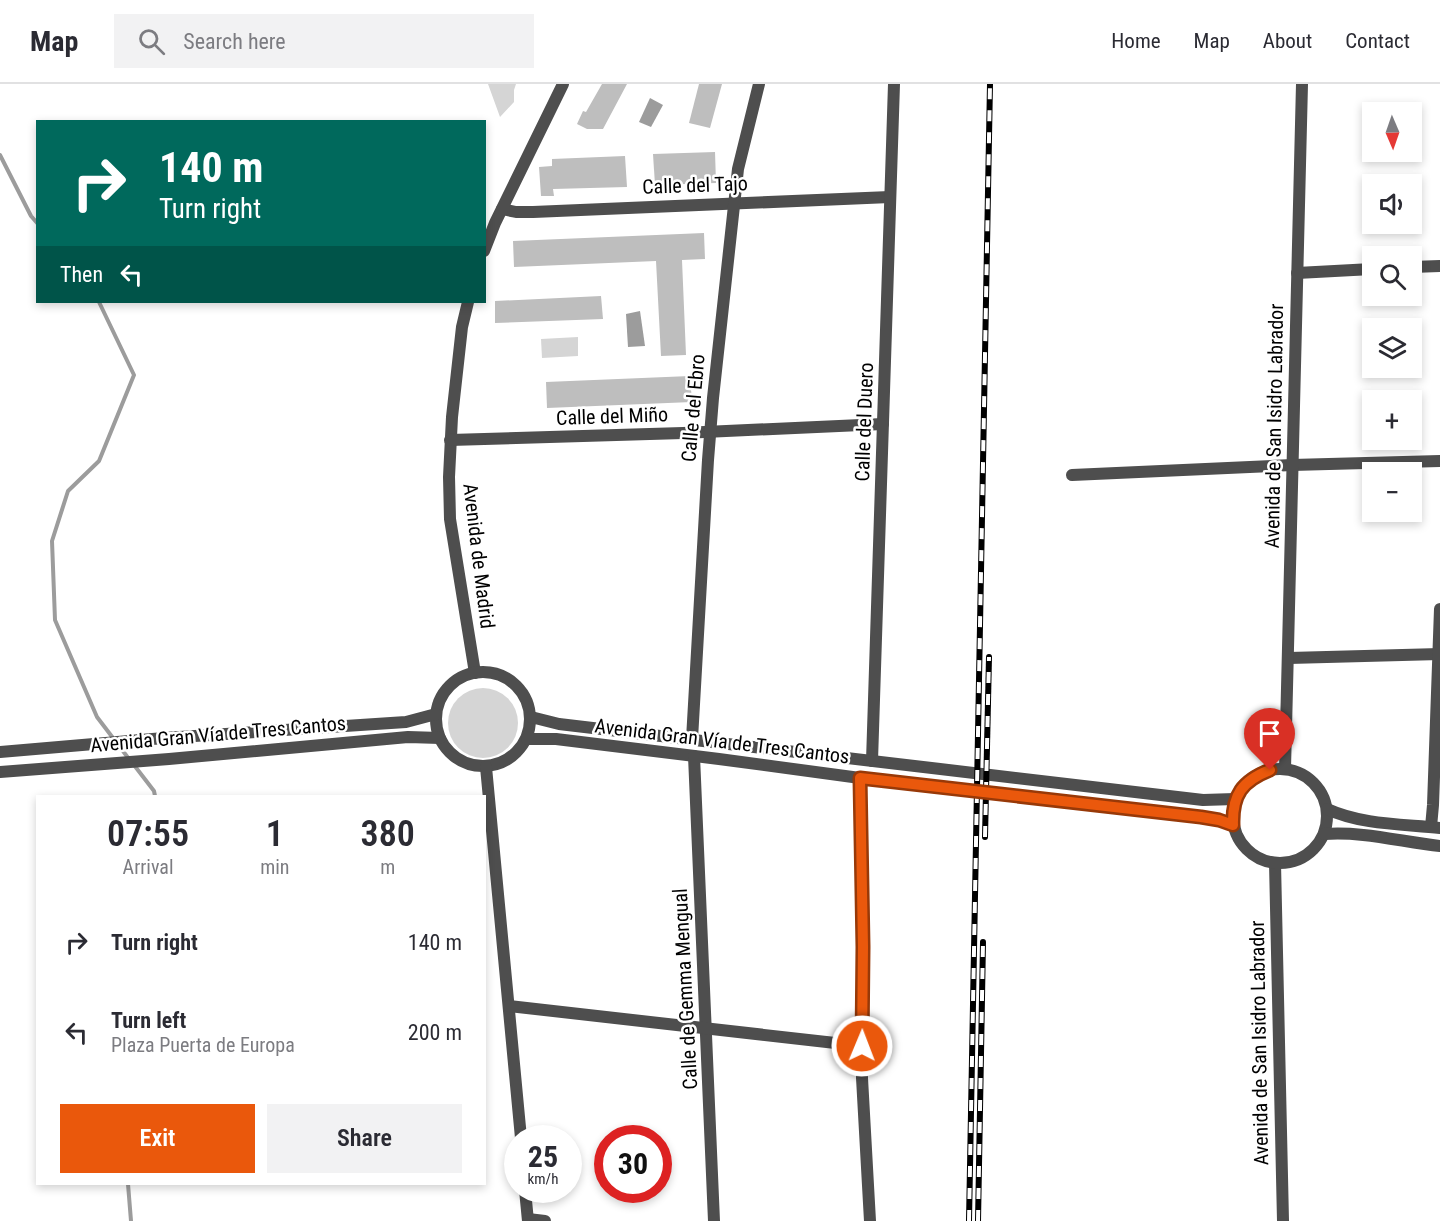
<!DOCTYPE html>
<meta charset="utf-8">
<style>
:root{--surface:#fff;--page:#f2f2f3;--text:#2b2b33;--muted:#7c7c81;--line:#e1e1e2;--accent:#ea580c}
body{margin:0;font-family:"Roboto Condensed",sans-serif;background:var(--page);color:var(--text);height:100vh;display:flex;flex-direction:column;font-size:22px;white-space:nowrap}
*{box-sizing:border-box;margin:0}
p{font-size:20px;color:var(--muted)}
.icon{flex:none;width:33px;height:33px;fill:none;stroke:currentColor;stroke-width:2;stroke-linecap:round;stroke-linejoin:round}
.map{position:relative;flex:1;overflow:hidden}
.sheet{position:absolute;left:36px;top:711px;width:450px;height:390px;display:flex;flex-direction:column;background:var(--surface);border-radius:0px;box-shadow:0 3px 9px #0003}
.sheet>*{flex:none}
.guide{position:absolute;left:36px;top:36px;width:450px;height:183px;border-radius:0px;box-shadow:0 3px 9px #0003;background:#00695c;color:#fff;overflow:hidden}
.needle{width:39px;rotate:178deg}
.fabs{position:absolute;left:1362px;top:18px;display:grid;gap:12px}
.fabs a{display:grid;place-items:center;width:60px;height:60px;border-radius:0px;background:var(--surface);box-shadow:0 3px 9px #0003;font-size:30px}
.speed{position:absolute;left:504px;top:1041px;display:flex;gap:12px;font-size:30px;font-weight:700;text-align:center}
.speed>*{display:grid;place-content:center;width:78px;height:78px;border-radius:50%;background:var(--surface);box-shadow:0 3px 9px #0003;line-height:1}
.speed small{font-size:15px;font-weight:400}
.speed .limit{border:9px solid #d22;background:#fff;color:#111}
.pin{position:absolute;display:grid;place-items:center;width:51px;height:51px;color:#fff;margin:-62px -26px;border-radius:50% 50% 50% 0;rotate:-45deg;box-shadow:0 0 6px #0007}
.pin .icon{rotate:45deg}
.me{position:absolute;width:66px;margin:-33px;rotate:1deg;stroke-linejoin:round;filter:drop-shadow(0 0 4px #0008)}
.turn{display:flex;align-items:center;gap:21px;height:126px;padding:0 24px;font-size:27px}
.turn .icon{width:78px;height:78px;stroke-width:2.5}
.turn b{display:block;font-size:42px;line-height:51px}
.then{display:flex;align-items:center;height:57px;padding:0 24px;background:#0003;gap:12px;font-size:22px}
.eta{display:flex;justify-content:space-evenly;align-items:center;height:102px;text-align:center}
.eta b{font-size:36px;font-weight:600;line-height:42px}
.button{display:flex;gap:12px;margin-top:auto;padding:12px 24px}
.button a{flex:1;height:69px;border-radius:0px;background:var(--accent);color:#fff;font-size:24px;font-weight:600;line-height:69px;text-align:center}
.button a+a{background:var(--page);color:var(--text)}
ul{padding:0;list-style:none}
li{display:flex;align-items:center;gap:18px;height:90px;padding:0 24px}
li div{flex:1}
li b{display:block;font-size:22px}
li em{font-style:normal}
header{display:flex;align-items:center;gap:36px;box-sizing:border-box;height:84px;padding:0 30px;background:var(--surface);border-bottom:2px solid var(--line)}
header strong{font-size:28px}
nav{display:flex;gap:33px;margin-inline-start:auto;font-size:21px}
.search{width:420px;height:54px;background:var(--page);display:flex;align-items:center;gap:15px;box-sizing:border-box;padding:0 21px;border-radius:0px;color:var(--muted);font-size:22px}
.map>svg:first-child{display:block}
.green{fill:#d5d5d5}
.water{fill:#9c9c9c}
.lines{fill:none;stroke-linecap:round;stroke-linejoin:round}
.stream{stroke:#9c9c9c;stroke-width:4}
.building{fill:#bebebe}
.minor{stroke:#4e4e4e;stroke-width:12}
.tertiary{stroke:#4e4e4e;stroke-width:12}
.rail-casing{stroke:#000;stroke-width:6}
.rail{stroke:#fff;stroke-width:4;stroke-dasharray:11;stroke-linecap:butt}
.route-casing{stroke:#983908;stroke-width:15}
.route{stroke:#ea580c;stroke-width:10}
.labels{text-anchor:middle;stroke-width:5;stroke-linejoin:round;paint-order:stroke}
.street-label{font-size:20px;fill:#000;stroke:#fff}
</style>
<header>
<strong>Map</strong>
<div class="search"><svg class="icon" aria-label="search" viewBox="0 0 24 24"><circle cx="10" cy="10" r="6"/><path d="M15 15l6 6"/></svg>Search here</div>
<nav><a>Home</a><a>Map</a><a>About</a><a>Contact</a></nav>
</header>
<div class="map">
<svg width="1440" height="1137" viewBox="0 0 1440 1137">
<rect width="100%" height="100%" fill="#fff"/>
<!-- green -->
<g class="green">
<path d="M 488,0 L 516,0 L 514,6 L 514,18 L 500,33 Z"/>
<path d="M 578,253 L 578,272 L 542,274 L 541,255 Z"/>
<circle cx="483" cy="639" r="35"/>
</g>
<!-- water -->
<g class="water">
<path d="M 650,14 L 663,21 L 651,43 L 639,38 Z"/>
<path d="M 640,227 L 645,262 L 628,263 L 626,230 Z"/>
</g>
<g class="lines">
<!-- stream -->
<g class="stream">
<path d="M 0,71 L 31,132 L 38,140"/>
<path d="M 99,218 L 134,291 L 99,377 L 68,407 L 52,457 L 55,536 L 97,633 L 129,675"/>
<path d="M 134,681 L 154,707 L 155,712"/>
<path d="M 128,1100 L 131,1137"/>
</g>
</g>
<!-- building -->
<g class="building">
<path d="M 602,0 L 627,0 L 603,45 L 587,45 L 577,40 L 583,27 L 586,28 Z"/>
<path d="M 699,0 L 722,0 L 710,44 L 689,39 Z"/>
<path d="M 715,68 L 716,99 L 655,101 L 653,70 Z"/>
<path d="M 625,72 L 627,103 L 553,105 L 554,112 L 541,112 L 539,83 L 552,82 L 552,75 Z"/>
<path d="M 704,149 L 705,175 L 682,176 L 686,271 L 661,272 L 656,177 L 514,183 L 513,157 Z"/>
<path d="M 601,212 L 603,235 L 495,239 L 495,217 Z"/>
<path d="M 690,292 L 692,318 L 547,324 L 546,298 Z"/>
</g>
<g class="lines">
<!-- minor -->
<g class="minor">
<path d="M 502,125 L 516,128 L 533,128 L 890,113"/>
<path d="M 484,167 L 495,139 L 563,0"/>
<path d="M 1412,183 L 1440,182"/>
<path d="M 1297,189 L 1372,185"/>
<path d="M 468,218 L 462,243 L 452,333 L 449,393 L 450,435 L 475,589"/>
<path d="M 450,356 L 683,349 L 883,340"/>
<path d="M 1072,391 L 1292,381 L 1440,377"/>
<path d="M 1289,574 L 1440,570"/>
<circle cx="483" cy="635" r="47"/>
<path d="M 531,633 L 559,640 L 1203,716 L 1235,715"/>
<path d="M 527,655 L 556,655 L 719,675 L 860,694 L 1201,733 L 1219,737 L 1233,741"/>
<path d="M 692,655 L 708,376 L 713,314 L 738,85 L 759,0"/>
<path d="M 0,668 L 164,654 L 406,638 L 436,630"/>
<path d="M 694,672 L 714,1137"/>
<path d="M 872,677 L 894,0"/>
<path d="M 486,683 L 521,1054"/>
<path d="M 0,688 L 169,675 L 408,653 L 440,654"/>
<path d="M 860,694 L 863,863 L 862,994 L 870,1137"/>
<path d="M 1431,743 L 1433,721 L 1440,525"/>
<path d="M 1275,779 L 1283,1137"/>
<path d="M 509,922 L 862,962"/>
<path d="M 525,1106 L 528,1137"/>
<path d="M 528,1135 L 545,1137"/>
</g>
<!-- tertiary -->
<g class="tertiary">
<circle cx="1280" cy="732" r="47"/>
<path d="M 1285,685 L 1302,0"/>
<path d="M 1327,725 C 1362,741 1403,740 1440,744"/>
<path d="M 1324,750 C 1363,747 1402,758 1440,762"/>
</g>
<defs>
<g id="rail">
<path d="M 985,753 L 989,573"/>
<path d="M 969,1137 L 990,0"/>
<path d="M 978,1137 L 983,858"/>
</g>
</defs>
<!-- rail casing -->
<use href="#rail" class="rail-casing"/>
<!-- rail -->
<use href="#rail" class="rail"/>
</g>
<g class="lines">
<defs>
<path id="route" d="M 862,962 L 863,863 L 860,694 L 1201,733 L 1219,736 L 1233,741 C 1232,711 1242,697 1270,686"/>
</defs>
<!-- route casing -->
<use href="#route" class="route-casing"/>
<!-- route -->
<use href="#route" class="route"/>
</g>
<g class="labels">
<!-- street labels -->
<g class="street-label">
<text transform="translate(695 101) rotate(-2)" y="7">Calle del Tajo</text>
<text transform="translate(693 324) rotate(-85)" y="7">Calle del Ebro</text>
<text transform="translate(612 332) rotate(-2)" y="7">Calle del Miño</text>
<text transform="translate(864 338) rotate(-88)" y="7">Calle del Duero</text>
<text transform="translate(1274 342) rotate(-89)" y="7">Avenida de San Isidro Labrador</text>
<text transform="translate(479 472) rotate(83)" y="7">Avenida de Madrid</text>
<text transform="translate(218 650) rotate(-5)" y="7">Avenida Gran Vía de Tres Cantos</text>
<text transform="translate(722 657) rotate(7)" y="7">Avenida Gran Vía de Tres Cantos</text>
<text transform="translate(685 905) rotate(-93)" y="7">Calle de Gemma Mengual</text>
<text transform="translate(1259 959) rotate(-91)" y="7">Avenida de San Isidro Labrador</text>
</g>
</g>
</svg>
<div class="fabs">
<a><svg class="needle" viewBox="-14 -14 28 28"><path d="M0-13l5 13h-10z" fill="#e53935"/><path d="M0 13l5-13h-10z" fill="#7c7c81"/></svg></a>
<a><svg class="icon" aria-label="sound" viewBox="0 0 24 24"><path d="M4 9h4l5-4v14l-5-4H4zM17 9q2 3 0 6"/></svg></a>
<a><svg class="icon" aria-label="search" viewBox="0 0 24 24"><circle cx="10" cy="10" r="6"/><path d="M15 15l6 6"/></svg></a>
<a><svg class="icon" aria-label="layers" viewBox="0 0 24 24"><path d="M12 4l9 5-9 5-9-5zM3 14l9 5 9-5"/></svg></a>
<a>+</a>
<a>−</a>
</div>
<div class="speed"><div>25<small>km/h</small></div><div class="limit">30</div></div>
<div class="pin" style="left:1270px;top:686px;background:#d93025"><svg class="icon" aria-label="arrive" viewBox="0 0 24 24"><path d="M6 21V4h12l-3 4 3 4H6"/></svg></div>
<svg class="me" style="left:862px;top:962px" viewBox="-20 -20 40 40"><circle r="17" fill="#ea580c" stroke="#fff" stroke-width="3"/><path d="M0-11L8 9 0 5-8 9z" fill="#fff"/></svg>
<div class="guide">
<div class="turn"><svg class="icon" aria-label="right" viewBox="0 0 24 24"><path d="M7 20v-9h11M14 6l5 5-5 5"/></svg><div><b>140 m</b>Turn right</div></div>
<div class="then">Then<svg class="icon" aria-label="left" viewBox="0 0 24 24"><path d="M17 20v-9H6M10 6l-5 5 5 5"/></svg></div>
</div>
<section class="sheet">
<div class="eta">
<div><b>07:55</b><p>Arrival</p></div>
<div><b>1</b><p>min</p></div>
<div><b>380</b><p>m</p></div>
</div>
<ul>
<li><svg class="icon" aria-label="right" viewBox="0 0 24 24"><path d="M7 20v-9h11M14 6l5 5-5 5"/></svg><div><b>Turn right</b></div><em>140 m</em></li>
<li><svg class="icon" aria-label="left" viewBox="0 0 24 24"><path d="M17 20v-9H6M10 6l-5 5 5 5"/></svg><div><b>Turn left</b><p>Plaza Puerta de Europa</p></div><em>200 m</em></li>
</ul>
<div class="button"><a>Exit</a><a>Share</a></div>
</section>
</div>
